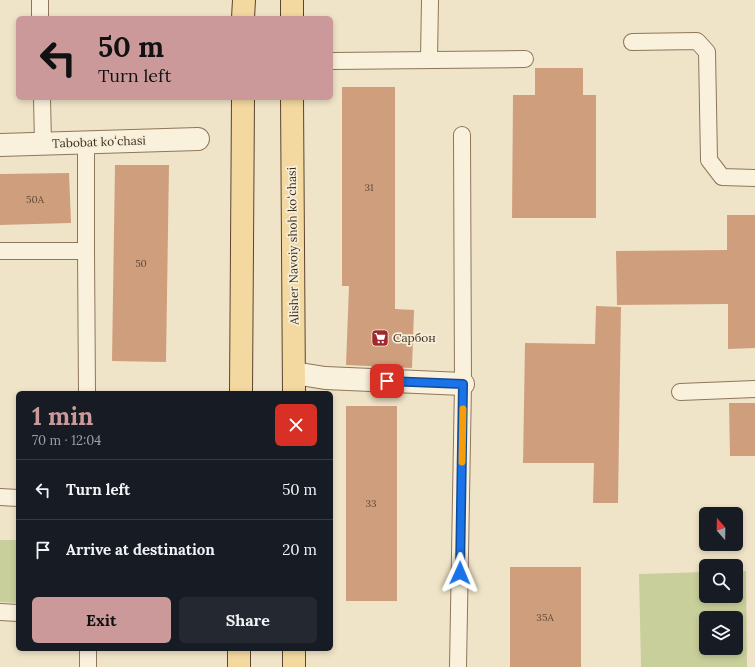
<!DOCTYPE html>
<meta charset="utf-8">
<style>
:root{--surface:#171b24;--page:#242831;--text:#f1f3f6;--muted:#9ea1a6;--line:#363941;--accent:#cc999b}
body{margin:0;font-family:Lora,serif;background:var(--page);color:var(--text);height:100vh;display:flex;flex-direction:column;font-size:15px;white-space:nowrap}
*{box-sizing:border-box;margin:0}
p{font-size:13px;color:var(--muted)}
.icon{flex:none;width:22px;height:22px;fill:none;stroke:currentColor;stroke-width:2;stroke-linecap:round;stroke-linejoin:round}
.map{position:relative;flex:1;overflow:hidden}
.drawer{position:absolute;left:16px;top:391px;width:317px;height:260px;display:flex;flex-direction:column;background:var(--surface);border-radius:6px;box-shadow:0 2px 6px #0003}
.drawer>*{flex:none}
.guide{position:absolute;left:16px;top:16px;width:317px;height:84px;border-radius:6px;box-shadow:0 2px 6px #0003;background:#cc999b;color:#111;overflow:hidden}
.needle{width:26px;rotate:340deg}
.buttons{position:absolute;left:699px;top:507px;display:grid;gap:8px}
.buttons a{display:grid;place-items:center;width:44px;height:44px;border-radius:6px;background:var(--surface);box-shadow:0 2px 6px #0003;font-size:20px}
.pin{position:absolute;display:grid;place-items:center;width:34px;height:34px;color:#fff;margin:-17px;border-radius:8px;box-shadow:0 2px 6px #0006}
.me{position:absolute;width:44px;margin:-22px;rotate:1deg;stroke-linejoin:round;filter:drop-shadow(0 0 3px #0008)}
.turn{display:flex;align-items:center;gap:14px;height:84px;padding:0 16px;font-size:18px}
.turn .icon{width:52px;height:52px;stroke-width:2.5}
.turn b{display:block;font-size:28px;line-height:34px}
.round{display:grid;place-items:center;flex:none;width:42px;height:42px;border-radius:6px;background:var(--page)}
.summary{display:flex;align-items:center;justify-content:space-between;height:68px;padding:0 16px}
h1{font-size:24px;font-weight:700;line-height:30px;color:var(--accent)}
.action{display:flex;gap:8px;margin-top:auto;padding:8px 16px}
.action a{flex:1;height:46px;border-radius:6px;background:var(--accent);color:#111;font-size:16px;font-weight:700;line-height:46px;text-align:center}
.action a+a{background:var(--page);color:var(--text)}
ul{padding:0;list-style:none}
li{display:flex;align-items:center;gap:12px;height:60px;padding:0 16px;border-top:1px solid var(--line)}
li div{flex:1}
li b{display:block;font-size:15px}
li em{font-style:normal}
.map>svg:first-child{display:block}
.green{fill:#c9cf9b;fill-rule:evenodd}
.building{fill:#cf9f7d}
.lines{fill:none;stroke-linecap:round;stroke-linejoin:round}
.lane-casing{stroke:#8d765c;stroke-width:18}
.street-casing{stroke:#8d765c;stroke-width:24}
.primary-casing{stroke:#5b4430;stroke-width:24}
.lane{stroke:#faf1dc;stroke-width:16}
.street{stroke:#faf1dc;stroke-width:22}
.primary{stroke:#f3d9a0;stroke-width:22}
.route-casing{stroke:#114b97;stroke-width:10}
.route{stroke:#1a73e8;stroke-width:7}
.slow{stroke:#f59e0b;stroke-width:7}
.labels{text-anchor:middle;stroke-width:3.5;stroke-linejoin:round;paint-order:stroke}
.number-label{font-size:10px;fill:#624a37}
.street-label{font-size:12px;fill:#3d2e20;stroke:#f7eed8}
.poi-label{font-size:12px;fill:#3d2e20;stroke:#f7eed8;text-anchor:start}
</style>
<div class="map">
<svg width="755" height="667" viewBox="0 0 755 667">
<rect width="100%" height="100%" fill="#f0e4c8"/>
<!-- green -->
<g class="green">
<path d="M 0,540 L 18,540 L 18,603 L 0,602 Z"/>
<path d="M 746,571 L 747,667 L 641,667 L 639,574 L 706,572 L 706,596 L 736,596 L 736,572 ZM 706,618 L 736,618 L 736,648 L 706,648 Z"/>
</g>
<!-- building -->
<g class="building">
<path d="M 535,68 L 583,68 L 583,95 L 596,95 L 596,218 L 512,218 L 513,95 L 535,95 Z"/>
<path d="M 342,87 L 395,87 L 395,309 L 414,310 L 412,368 L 346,365 L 349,286 L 342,286 Z"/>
<path d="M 115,165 L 169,165 L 166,362 L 112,361 Z"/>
<path d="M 69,173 L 71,223 L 0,225 L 0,174 Z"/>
<path d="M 727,215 L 755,215 L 755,348 L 728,349 L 728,304 L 617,305 L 616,251 L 727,250 Z"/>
<path d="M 596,306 L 621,307 L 618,503 L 593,503 L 594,463 L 523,463 L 525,343 L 595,344 Z"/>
<path d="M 729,403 L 755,403 L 755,456 L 730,456 Z"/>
<rect x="346" y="406" width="51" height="195"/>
<rect x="510" y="567" width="71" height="100"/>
</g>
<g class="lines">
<defs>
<g id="lane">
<path d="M 40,0 L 40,18"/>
<path d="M 632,42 L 697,41 L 707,52 L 709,160 L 722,177 L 755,178"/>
<path d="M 429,59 L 430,0"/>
<path d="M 331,61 L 525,59"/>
<path d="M 42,98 L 43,143"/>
<path d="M 0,251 L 86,251 L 86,142"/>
<path d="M 86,251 L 87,393"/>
<path d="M 680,392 L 755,389"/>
<path d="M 0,497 L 18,498"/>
<path d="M 0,612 L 18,613"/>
<path d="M 88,649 L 88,667"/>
<path d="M 458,667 L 463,384 L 462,135"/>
</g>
<g id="street">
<path d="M 0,145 L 198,139"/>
<path d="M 294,373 L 325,378 L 463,384"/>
</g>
<g id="primary">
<path d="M 243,18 L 244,0"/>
<path d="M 292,18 L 292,0"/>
<path d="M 292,98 L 294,393"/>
<path d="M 241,393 L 243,98"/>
<path d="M 294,649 L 294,667"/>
<path d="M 239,667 L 239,649"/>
</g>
</defs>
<!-- lane casing -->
<use href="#lane" class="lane-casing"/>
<!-- street casing -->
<use href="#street" class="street-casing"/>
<!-- primary casing -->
<use href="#primary" class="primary-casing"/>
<!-- lane -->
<use href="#lane" class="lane"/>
<!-- street -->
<use href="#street" class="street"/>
<!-- primary -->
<use href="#primary" class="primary"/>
</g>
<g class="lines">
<defs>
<path id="route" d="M 387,381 L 463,384 L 460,573"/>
</defs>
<!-- route casing -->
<use href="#route" class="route-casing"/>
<!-- route -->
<use href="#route" class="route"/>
<!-- slow -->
<path class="slow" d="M 462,462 L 463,409"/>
</g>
<!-- icons -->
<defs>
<symbol id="supermarket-square" viewBox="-11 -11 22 22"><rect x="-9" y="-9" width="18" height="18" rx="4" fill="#9e2a2b" stroke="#f7eed8"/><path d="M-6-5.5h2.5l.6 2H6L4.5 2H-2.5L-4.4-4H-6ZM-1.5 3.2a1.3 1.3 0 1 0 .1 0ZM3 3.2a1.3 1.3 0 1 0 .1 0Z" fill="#fff"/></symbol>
</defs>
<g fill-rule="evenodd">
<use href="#supermarket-square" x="370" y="328" width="20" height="20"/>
</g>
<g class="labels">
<!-- number labels -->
<g class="number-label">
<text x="369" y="191">31</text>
<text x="35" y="203">50А</text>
<text x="141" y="267">50</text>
<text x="371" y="507">33</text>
<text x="545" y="621">35А</text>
</g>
<!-- street labels -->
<g class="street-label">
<text transform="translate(99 142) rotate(-2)" y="4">Tabobat koʻchasi</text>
<text transform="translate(293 246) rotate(-91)" y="4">Alisher Navoiy shoh koʻchasi</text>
</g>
<!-- poi labels -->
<g class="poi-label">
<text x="393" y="342">Сарбон</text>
</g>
</g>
</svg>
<div class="buttons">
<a><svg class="needle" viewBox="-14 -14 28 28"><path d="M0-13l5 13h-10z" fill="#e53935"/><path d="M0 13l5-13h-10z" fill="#9ea1a6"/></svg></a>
<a><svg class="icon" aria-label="search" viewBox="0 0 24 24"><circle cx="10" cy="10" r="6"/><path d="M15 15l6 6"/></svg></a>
<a><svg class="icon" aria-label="layers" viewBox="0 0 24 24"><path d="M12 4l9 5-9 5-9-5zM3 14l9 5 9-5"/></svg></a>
</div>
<div class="pin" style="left:387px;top:381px;background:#d93025"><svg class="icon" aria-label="arrive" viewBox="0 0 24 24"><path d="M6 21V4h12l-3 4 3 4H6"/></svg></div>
<svg class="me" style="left:460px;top:573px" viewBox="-20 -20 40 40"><path d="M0-17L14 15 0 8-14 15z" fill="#1a73e8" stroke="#fff" stroke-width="4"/></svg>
<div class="guide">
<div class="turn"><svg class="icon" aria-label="left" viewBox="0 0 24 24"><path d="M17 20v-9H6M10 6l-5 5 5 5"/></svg><div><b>50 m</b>Turn left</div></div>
</div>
<section class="drawer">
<div class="summary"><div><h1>1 min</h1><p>70 m · 12:04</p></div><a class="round" style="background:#d93025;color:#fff"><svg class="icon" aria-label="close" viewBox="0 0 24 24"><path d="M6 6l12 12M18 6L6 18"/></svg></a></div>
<ul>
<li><svg class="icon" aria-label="left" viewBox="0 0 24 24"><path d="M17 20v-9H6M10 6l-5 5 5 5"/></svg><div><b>Turn left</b></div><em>50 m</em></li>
<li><svg class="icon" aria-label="arrive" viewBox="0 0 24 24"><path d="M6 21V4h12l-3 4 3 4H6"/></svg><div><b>Arrive at destination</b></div><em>20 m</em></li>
</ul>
<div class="action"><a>Exit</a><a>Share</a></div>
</section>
</div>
